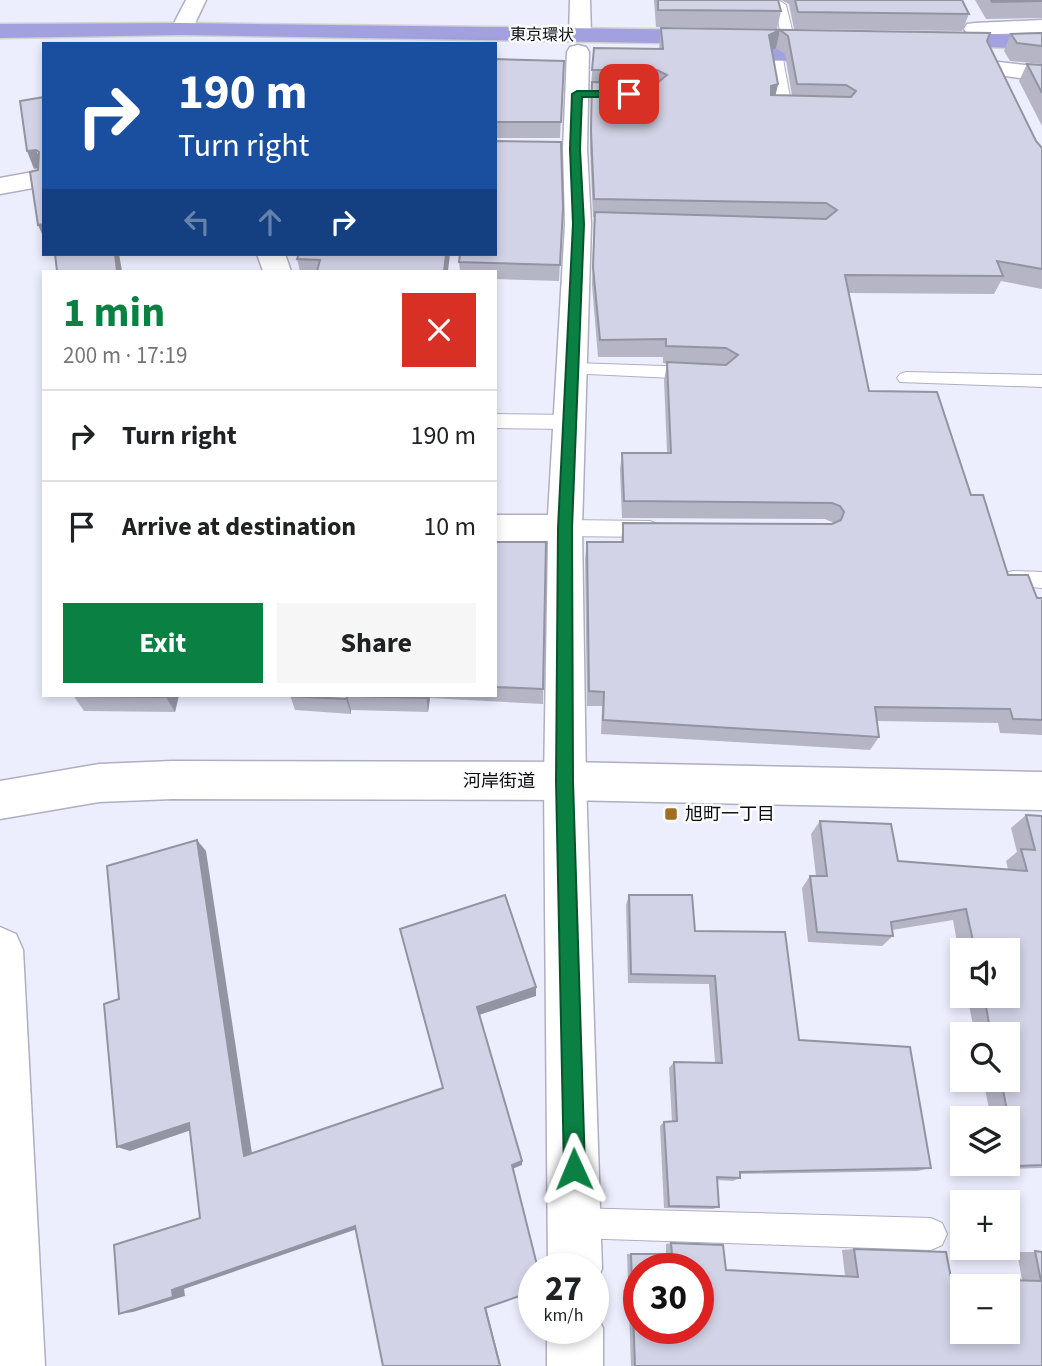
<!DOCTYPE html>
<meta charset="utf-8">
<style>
:root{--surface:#fff;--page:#f6f6f6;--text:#202124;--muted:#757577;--line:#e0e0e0;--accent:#0b8043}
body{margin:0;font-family:"Source Sans 3","Noto Sans JP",sans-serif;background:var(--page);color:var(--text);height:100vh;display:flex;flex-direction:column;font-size:26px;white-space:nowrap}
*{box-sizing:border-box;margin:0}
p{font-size:23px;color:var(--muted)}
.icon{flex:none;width:38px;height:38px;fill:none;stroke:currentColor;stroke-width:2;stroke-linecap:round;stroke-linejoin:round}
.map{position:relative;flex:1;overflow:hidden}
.sheet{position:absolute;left:42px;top:270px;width:455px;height:427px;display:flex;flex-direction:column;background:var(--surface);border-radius:0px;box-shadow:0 4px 10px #0003}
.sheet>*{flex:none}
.guide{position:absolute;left:42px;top:42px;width:455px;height:214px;border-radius:0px;box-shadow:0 4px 10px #0003;background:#1a4fa0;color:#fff;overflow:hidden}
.tools{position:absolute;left:950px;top:938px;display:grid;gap:14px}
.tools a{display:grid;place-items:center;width:70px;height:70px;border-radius:0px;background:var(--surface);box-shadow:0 4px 10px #0003;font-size:35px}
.speed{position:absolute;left:518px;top:1253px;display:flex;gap:14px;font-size:35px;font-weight:700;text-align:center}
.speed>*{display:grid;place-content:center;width:91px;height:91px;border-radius:50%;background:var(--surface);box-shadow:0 4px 10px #0003;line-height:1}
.speed small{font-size:18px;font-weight:400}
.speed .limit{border:10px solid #d22;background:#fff;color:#111}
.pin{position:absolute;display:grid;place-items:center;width:60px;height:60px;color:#fff;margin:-30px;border-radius:14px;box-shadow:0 4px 10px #0006}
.me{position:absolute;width:77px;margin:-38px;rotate:359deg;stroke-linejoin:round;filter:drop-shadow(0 0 5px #0008)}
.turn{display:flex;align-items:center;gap:24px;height:147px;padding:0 21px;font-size:32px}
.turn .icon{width:91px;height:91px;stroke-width:2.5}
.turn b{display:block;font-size:49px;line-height:60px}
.lanes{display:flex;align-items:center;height:66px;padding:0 21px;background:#0003;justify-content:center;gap:35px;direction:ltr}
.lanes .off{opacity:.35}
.round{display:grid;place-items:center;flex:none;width:74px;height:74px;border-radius:0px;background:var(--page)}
.head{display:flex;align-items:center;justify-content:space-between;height:119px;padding:0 21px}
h1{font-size:42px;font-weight:700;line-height:52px;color:var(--accent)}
.action{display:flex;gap:14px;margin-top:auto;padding:14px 21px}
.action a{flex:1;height:80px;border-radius:0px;background:var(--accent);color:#fff;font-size:28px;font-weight:700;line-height:80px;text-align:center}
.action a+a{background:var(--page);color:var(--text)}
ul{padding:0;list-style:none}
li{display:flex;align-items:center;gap:21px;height:91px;padding:0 21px;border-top:2px solid var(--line)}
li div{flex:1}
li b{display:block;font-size:26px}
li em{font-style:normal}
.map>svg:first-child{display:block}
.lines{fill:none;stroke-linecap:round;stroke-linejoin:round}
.service-casing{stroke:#aeafc1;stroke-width:2}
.minor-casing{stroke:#aeafc1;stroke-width:3}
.tertiary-casing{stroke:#aeafc1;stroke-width:3}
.trunk-casing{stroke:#d3d3d4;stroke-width:3}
.service{fill:#fff;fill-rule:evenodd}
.minor{fill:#fff;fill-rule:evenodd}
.tertiary{fill:#fff;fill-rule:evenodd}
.trunk{fill:#a2a0de;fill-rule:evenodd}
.wall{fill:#b5b5c6;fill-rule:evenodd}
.shaded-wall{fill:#9394a1}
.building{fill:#d2d3e6;stroke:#9394a1;stroke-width:2;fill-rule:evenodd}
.route{fill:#0b8043;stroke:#07532c;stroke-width:2}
.poi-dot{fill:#9f6e22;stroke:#fcfcfc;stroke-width:2.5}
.labels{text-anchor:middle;stroke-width:5;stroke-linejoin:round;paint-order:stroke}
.far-street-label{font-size:16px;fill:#0b0c12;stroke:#fcfcfc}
.street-label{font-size:18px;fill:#0b0c12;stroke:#fcfcfc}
.poi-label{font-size:18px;fill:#0b0c12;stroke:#fcfcfc;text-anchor:start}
</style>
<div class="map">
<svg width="1042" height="1366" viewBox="0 0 1042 1366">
<rect width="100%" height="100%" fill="#edeefd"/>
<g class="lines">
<defs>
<g id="service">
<path d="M 780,1 L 786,5 L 794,38 L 793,41 L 783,41 L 782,38 L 774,5 Z"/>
<path d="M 775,50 L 782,54 L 792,108 L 785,112 L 778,108 L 768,54 Z"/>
<path d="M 573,363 L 694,367 L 703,373 L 694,379 L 567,373 L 564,369 Z"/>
<path d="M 906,372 L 1042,375 L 1042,387 L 900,382 L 897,378 L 900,374 Z"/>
<path d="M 495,414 L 571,415 L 578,417 L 580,422 L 578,427 L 571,429 L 495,428 Z"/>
<path d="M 565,520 L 650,521 L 657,524 L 660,529 L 657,534 L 650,537 L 565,536 L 558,533 L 555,528 L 558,523 Z"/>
<path d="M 1013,571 L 1042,572 L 1042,588 L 1006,585 L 1002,579 L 1006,573 Z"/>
<path d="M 575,1208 L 931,1218 L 942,1223 L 947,1234 L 942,1245 L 931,1250 L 575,1238 L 564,1234 L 560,1223 L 564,1212 Z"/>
</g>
<g id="minor">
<path d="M 186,0 L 206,0 L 190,34 L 174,34 L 171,29 Z"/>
<path d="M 570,0 L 590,0 L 591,35 L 588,40 L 572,40 L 569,35 Z"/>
<path d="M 1042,20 L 1042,32 L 975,35 L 967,34 L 964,29 L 967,24 L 975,23 Z"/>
<path d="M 578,45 L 586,47 L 589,52 L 587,149 L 591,224 L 582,528 L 586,781 L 602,1269 L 593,1288 L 593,1269 L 548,1269 L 544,781 L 548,541 L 495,541 L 495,515 L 548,515 L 565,224 L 563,149 L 567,52 L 570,47 Z"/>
<path d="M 999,62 L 1042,67 L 1042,81 L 991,74 L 988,69 L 991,64 Z"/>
<path d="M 44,170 L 44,186 L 0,194 L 0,178 Z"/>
<path d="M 257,254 L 285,254 L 291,271 L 263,271 Z"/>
<path d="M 593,1308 L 603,1328 L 603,1366 L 547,1366 L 547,1328 L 593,1328 Z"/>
</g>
<g id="tertiary">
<path d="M 172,761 L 565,762 L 1042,772 L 1042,810 L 565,800 L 172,799 L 99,802 L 0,819 L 0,781 L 99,764 Z"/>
<path d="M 0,927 L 16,934 L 23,950 L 45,1366 L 0,1366 Z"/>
</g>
<g id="trunk">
<path d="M 182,23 L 712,30 L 720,32 L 723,37 L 720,42 L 712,44 L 182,35 L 0,38 L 0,24 Z"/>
<path d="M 936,33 L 1042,35 L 1042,49 L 928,45 L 925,40 L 928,35 Z"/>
<path d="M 721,47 L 836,48 L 844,50 L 847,55 L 844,60 L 836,62 L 713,59 L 710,54 L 713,49 Z"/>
</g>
</defs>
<!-- service casing -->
<use href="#service" class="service-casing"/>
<!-- minor casing -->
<use href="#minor" class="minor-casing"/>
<!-- tertiary casing -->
<use href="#tertiary" class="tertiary-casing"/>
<!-- trunk casing -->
<use href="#trunk" class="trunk-casing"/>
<!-- service -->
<use href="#service" class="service"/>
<!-- minor -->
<use href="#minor" class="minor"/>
<!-- tertiary -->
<use href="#tertiary" class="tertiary"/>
<!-- trunk -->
<use href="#trunk" class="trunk"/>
</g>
<!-- wall -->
<g class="wall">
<path d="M 654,0 L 778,0 L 781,11 L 777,29 L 656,27 Z"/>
<path d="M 781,0 L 962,0 L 969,14 L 962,31 L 794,29 L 789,4 Z"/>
<path d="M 975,0 L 1042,0 L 1042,18 L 986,19 Z"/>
<path d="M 661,28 L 990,33 L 987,41 L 1036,141 L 1042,148 L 1042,289 L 1001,281 L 994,294 L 848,293 L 869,391 L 971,495 L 1008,575 L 1037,598 L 1042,598 L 1042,735 L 1000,733 L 998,723 L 877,721 L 879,737 L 870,750 L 601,734 L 602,706 L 587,706 L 585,559 L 587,542 L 621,542 L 623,523 L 834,523 L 825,519 L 622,518 L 620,470 L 622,453 L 667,453 L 664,380 L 667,364 L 663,363 L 663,357 L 598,357 L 592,285 L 594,217 L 593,217 L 590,149 L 591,87 L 594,48 L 659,49 ZM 776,48 L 785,54 L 792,96 L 775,95 L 778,84 L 772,50 Z"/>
<path d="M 1042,33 L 1042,64 L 1010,61 L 1004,51 L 1011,34 Z"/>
<path d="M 495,59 L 564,61 L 560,138 L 495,138 Z"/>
<path d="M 1027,64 L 1042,65 L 1042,126 L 1019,81 Z"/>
<path d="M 563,208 L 559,281 L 495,279 L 495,271 L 460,271 L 459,262 Z"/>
<path d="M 299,254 L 448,271 L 300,271 L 297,259 Z"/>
<path d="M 495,542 L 546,542 L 543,704 L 430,698 L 428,712 L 351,710 L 351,714 L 295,710 L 290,695 L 495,695 Z"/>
<path d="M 73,695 L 179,695 L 175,712 L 84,711 Z"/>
<path d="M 1026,815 L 1042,816 L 1042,1168 L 1001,1169 L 1000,1164 L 1008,1164 L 1008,1118 L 991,1118 L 983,1080 L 1008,1080 L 1008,1034 L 975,1034 L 967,996 L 1008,996 L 1008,950 L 962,950 L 962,971 L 953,920 L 892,930 L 893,936 L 882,946 L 808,942 L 802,888 L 810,876 L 816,876 L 811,834 L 820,821 L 898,861 L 1008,869 L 1006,861 L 1017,852 L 1011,828 Z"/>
<path d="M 629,895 L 695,931 L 799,1040 L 931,1168 L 918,1171 L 740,1174 L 740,1178 L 733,1181 L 717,1180 L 719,1207 L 713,1209 L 664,1208 L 660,1126 L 664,1122 L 672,1122 L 669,1068 L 674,1062 L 715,1062 L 709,984 L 628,983 L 626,905 Z"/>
<path d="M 671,1243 L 726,1270 L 845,1276 L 842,1250 L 854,1249 L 951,1278 L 1022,1280 L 1017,1252 L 1042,1252 L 1042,1366 L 631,1366 L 627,1254 L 666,1254 L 666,1244 Z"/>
</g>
<!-- shaded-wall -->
<g class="shaded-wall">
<path d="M 780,30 L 776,48 L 766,53 L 769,35 Z"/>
<path d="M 778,84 L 774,102 L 767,103 L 771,86 Z"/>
<path d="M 36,150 L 44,167 L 34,169 L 27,151 Z"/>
<path d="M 44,224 L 44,238 L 38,225 Z"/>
<path d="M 115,254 L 119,254 L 122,271 L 117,271 Z"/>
<path d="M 446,254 L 450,254 L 448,271 L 444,271 Z"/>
<path d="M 167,695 L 179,695 L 175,712 L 166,697 Z"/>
<path d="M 426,695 L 429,695 L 430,698 L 428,712 Z"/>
<path d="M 347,696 L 351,710 L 351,714 L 346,699 Z"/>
<path d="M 197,840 L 206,851 L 253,1160 L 244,1156 Z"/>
<path d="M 536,987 L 536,996 L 479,1015 L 477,1007 Z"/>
<path d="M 189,1123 L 200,1127 L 130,1151 L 117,1147 Z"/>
<path d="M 522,1161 L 522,1165 L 512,1169 L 512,1165 Z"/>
<path d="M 355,1226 L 360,1228 L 184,1289 L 185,1296 L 133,1312 L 119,1314 L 172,1290 Z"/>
<path d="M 486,1307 L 501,1366 L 500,1366 L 485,1308 Z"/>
</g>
<!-- building -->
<g class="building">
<path d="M 658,0 L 778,0 L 781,11 L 658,10 Z"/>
<path d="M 795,0 L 962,0 L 969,14 L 798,12 Z"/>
<path d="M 991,0 L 1042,0 L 1042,1 L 992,2 Z"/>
<path d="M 661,28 L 990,33 L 987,41 L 1036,141 L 1042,148 L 1042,269 L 997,261 L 1003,276 L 845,275 L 869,391 L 937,392 L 971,495 L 983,495 L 1008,575 L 1028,575 L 1037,598 L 1042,598 L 1042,720 L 1013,719 L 1010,709 L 875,707 L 879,737 L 603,720 L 604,692 L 589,691 L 587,542 L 623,542 L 623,523 L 832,524 L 841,520 L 844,512 L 840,506 L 832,503 L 624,501 L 622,453 L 671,453 L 667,362 L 726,365 L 738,355 L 726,348 L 666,346 L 666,339 L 600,340 L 593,267 L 595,212 L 826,219 L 837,210 L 826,203 L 594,199 L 591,131 L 592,82 L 657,83 L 667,75 L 657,70 L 592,70 L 594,48 L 663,49 ZM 780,30 L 788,36 L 797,84 L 846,85 L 856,91 L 851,97 L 771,95 L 771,86 L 778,84 L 769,35 Z"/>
<path d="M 1042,33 L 1042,46 L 1017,43 L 1011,34 Z"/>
<path d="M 495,59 L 564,61 L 561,122 L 495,122 Z"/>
<path d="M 1027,64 L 1042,65 L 1042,93 Z"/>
<path d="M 44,97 L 44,224 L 38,225 L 30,172 L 38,170 L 39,152 L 36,150 L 27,151 L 20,101 Z"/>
<path d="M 495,141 L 561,142 L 563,208 L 560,265 L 459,262 L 460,254 L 495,254 Z"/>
<path d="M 55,254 L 115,254 L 117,271 L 57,271 Z"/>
<path d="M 299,254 L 446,254 L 444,271 L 317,271 L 320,260 L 297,259 Z"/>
<path d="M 495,542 L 546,542 L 543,689 L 495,687 Z"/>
<path d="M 73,695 L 167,695 L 166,697 L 73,696 Z"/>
<path d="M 290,695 L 426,695 L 426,698 L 347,696 L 346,699 L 289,696 Z"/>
<path d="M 1026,815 L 1042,816 L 1042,1165 L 1018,1166 L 1001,1080 L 1008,1080 L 1008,1034 L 991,1034 L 984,996 L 1008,996 L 1008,950 L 975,950 L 966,909 L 891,922 L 893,936 L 817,932 L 810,876 L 827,876 L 820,821 L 891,824 L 898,861 L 1027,871 L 1021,849 L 1035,850 Z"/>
<path d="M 197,840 L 244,1156 L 443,1088 L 400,929 L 505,895 L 536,987 L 477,1007 L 522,1161 L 512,1165 L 538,1269 L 534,1269 L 534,1291 L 485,1308 L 500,1366 L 383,1366 L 355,1226 L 172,1290 L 173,1297 L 119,1314 L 114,1245 L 200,1218 L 189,1123 L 117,1147 L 104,1004 L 119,999 L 107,866 Z"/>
<path d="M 629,895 L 692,895 L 695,931 L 785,932 L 799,1040 L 910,1047 L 931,1168 L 740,1172 L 740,1178 L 717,1177 L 719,1207 L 669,1206 L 664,1122 L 677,1121 L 674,1062 L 722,1063 L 715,976 L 631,974 Z"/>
<path d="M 671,1243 L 723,1245 L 726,1270 L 858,1277 L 854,1249 L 946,1252 L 951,1278 L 1041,1281 L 1035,1251 L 1042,1252 L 1042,1366 L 635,1366 L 631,1254 L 672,1254 ZM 639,1269 L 698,1269 L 698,1328 L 639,1328 ZM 962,1286 L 1008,1286 L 1008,1332 L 962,1332 Z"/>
</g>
<!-- route -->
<path class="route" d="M 577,91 L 629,91 L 634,94 L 629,97 L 582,97 L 580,149 L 584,224 L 572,528 L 573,781 L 585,1169 L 582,1176 L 574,1179 L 567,1176 L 564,1169 L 556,781 L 558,528 L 573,224 L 570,149 L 572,94 Z"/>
<!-- markers -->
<rect class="poi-dot" x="664" y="807" width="14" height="14" rx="3.5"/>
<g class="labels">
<!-- far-street labels -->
<g class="far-street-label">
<text transform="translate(542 34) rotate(1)" y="6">東京環状</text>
</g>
<!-- street labels -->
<g class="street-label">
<text x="499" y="787">河岸街道</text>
</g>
<!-- poi labels -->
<g class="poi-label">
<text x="685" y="820">旭町一丁目</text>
</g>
</g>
</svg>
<div class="tools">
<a><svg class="icon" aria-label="sound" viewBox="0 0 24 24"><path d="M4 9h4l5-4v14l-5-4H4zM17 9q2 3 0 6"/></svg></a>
<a><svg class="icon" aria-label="search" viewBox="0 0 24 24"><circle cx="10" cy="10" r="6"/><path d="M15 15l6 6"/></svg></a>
<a><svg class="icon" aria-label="layers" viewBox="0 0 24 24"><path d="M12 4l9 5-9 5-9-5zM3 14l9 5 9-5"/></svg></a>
<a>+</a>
<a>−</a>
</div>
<div class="speed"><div>27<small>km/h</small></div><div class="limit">30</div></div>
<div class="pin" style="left:629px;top:94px;background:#d93025"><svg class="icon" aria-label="arrive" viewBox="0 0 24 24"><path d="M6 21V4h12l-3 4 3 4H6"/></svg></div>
<svg class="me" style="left:574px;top:1169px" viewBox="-20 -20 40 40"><path d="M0-17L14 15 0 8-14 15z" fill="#0b8043" stroke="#fff" stroke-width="4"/></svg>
<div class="guide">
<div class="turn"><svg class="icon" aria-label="right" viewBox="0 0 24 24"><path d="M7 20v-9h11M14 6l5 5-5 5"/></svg><div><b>190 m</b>Turn right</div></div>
<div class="lanes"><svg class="icon off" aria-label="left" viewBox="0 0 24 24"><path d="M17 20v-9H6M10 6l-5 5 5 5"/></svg><svg class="icon off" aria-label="ahead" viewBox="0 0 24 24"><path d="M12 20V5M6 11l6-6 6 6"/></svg><svg class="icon" aria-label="right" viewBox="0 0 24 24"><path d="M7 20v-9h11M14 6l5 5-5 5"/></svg></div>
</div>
<section class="sheet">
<div class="head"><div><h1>1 min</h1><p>200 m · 17:19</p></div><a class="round" style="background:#d93025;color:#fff"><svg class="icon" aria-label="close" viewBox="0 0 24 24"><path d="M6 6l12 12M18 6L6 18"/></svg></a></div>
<ul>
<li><svg class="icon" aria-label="right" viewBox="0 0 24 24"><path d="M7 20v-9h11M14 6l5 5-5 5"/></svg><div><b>Turn right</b></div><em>190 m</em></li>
<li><svg class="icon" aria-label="arrive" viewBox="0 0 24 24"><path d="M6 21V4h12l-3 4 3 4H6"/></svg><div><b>Arrive at destination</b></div><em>10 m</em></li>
</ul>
<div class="action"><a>Exit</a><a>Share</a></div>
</section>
</div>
